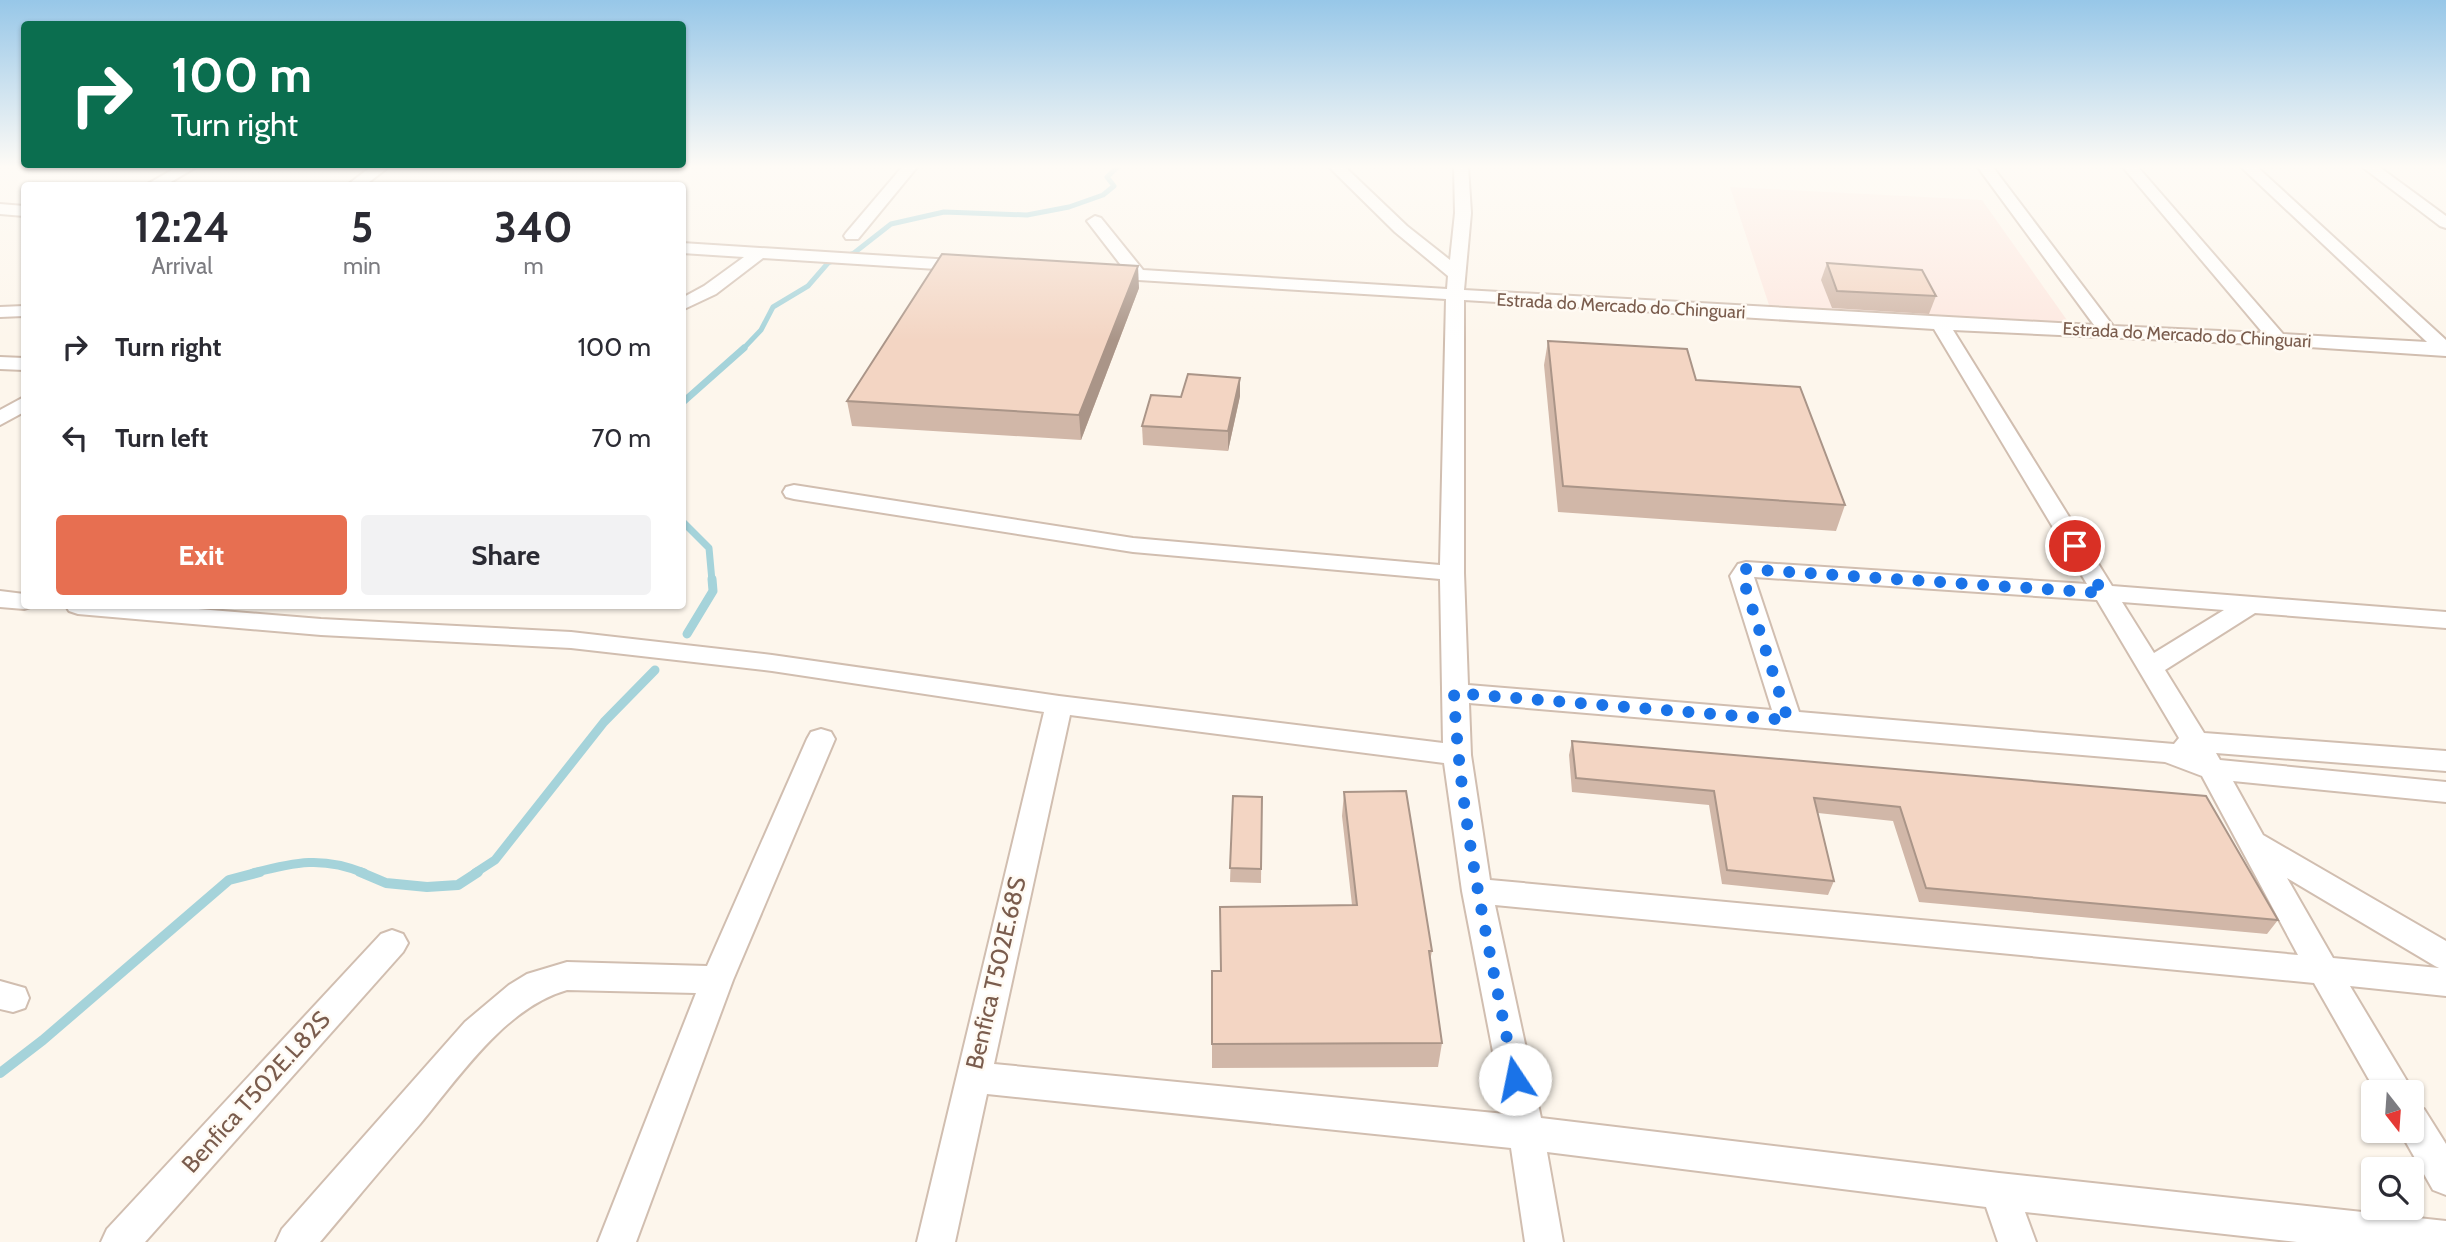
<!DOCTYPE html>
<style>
:root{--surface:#fff;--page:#f2f2f3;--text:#2b2b33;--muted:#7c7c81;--accent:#e76f51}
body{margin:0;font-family:Cabin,sans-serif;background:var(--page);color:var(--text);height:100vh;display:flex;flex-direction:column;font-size:26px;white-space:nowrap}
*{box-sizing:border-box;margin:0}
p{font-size:23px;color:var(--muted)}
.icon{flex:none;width:38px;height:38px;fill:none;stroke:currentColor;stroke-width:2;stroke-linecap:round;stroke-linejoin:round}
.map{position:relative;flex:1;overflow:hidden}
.sheet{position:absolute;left:21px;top:182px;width:665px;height:427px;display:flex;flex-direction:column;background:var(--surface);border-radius:7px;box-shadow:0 2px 5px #0004}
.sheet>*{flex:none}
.guide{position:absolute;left:21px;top:21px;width:665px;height:147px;border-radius:7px;box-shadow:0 2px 5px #0004;background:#0b6e4f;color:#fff;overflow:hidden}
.needle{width:46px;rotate:163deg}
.fabs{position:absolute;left:2361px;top:1080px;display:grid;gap:14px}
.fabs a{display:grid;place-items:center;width:63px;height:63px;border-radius:7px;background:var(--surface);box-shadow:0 2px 5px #0004;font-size:35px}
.pin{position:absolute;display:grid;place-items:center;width:60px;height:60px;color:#fff;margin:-30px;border:4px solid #fff;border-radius:50%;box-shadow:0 2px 7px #0007}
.me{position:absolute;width:77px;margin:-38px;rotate:349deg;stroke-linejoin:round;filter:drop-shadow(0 0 5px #0008)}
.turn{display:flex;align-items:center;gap:24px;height:147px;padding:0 35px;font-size:32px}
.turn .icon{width:91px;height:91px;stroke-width:2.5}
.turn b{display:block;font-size:49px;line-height:60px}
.eta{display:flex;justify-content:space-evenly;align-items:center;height:119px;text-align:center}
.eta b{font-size:42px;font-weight:700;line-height:49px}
.button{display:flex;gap:14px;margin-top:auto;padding:14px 35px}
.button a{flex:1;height:80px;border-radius:7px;background:var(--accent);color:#fff;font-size:28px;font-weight:700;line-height:80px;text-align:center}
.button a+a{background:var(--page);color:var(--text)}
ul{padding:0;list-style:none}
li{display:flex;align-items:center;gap:21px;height:91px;padding:0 35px}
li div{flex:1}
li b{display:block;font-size:26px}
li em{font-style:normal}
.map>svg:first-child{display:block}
.commercial{fill:#fde8e0}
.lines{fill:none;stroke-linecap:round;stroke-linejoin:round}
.stream-far3{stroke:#a5d3da;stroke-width:5}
.stream-far2{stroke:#a5d3da;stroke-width:7}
.stream-far1{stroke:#a5d3da;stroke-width:9}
.stream{stroke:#a5d3da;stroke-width:10}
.minor-casing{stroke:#d1beb0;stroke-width:4}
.minor{fill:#fff;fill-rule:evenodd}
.wall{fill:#d1b7a8}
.shaded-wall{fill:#aa9588}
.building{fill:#f3d5c3;stroke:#aa9588;stroke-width:2}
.route{stroke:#1a73e8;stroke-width:12;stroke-dasharray:0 21.6}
.labels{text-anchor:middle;stroke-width:5;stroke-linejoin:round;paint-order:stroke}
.far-street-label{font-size:18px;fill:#7a5c4d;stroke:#fffaf3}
.near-street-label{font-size:24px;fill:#7a5c4d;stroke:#fffaf3}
</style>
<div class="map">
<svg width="2446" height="1242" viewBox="0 0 2446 1242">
<rect width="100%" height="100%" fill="#fdf6ec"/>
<!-- commercial -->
<path class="commercial" d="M 1730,187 L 1982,200 L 2069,323 L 1769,305 Z"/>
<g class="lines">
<!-- stream-far3 -->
<path class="stream-far3" d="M 742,350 L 761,330 L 773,307 L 808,286 L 828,263 L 854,253 L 891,224 L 944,212 L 1027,215 L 1069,207 L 1103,195 L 1114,186 L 1107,177 L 1119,166"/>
<!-- stream-far2 -->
<g class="stream-far2">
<path d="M 682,403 L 744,348"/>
<path d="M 682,521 L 709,548 L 712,581"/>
</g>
<!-- stream-far1 -->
<g class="stream-far1">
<path d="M 687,634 L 713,591 L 712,579"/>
<path d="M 253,873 C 295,862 323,856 364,873"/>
<path d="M 475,873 L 495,860 L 604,722 L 655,670"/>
</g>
<!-- stream -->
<g class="stream">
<path d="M 360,872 L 386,883 L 427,887 L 458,885 L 478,872"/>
<path d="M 0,1073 L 43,1040 L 229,880 L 260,872"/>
</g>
<defs>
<g id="minor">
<path d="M 179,166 L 198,166 L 164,186 L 144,186 Z"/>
<path d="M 372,166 L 390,166 L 364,186 L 346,186 Z"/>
<path d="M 903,166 L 918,166 L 858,239 L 846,239 L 844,236 L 846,233 Z"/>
<path d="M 1328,166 L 1344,166 L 1407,226 L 1450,260 L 1455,213 L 1454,166 L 1468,166 L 1471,213 L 1464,290 L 2094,325 L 1977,166 L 1992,166 L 2113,326 L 2263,333 L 2122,166 L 2137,166 L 2283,334 L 2427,342 L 2240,166 L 2256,166 L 2446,340 L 2446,356 L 2278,345 L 1953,330 L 2112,586 L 2446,612 L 2446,628 L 2255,613 L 2165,670 L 2204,733 L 2446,751 L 2446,771 L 2216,753 L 2220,760 L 2446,782 L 2446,802 L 2233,781 L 2263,835 L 2446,941 L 2446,996 L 2350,986 L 2407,1081 L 2412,1092 L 2412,1094 L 2376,1092 L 2314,983 L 1495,905 L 1541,1118 L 1999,1173 L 2446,1221 L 2446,1242 L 2297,1242 L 2025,1212 L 2036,1242 L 1998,1242 L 1986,1207 L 1547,1152 L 1563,1242 L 1525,1242 L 1511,1148 L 987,1094 L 955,1242 L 917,1242 L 1044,712 L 772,671 L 571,648 L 321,635 L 78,614 L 69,611 L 66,606 L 162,606 L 321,619 L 571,632 L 772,655 L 1059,696 L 1443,743 L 1440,579 L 1133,552 L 794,499 L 786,497 L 783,492 L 786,487 L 794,485 L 1133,538 L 1440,565 L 1446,299 L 1106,278 L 1097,273 L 1106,268 L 1124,269 L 1087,221 L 1095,216 L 1101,218 L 1143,270 L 1447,289 L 1448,276 L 1395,232 ZM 1464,300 L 1934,329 L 2087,584 L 1746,562 L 1738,564 L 1730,576 L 1772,710 L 1468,685 L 1464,573 ZM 1754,577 L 2097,600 L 2179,738 L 2174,744 L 1799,712 ZM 2122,602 L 2224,610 L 2154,653 ZM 1469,703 L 2165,762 L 2202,776 L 2298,955 L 1490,880 L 1471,755 ZM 1070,715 L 1444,763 L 1462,891 L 1505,1114 L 994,1064 ZM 2287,878 L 2435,966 L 2439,968 L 2333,958 Z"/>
<path d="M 2361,166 L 2378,166 L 2446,216 L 2446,228 L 2440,226 Z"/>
<path d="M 0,204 L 24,206 L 24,216 L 0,214 Z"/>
<path d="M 682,243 L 968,261 L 976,266 L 968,271 L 763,258 L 716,294 L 682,310 L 682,298 L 704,286 L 744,257 L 682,253 Z"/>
<path d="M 24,306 L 24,316 L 0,317 L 0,307 Z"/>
<path d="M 0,357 L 24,358 L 24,370 L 0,369 Z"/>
<path d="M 24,397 L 24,412 L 0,425 L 0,410 Z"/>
<path d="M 0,591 L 24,594 L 24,606 L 33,606 L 24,609 L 0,607 Z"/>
<path d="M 821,729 L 831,732 L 835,739 L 733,980 L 636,1242 L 598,1242 L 696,993 L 567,990 C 506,1007 459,1077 420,1124 C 386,1163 353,1203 320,1242 L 276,1242 L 282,1229 L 465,1022 L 509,985 L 527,974 L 567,962 L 707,966 L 807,739 L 811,732 Z"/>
<path d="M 392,930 L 403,934 L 408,943 L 403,952 L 145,1242 L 101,1242 L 107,1229 L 381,934 Z"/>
<path d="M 0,981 L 25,988 L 29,998 L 25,1008 L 13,1012 L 0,1009 Z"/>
<path d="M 2412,1104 L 2424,1109 L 2446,1144 L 2446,1195 L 2433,1190 L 2399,1130 L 2412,1130 Z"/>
</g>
</defs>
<!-- minor casing -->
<use href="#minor" class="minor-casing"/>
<!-- minor -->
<use href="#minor" class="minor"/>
</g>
<!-- wall -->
<g class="wall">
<path d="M 1827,263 L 1936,296 L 1929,314 L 1832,308 L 1821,280 Z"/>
<path d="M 1139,288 L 1081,440 L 852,426 L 847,401 Z"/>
<path d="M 1548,341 L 1696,380 L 1845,505 L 1836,531 L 1558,512 L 1544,365 Z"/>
<path d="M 1240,378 L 1240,396 L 1228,451 L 1143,445 L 1142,426 L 1181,397 Z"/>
<path d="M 1572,741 L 2206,796 L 2278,920 L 2267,934 L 1919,902 L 1893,821 L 1818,813 L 1834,881 L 1828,895 L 1722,884 L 1709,805 L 1572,792 L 1569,755 Z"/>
<path d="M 1344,792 L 1432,951 L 1430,961 L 1442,1043 L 1438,1067 L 1212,1068 L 1212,971 L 1220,971 L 1352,905 L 1342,816 Z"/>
<path d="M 1233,796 L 1262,797 L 1261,883 L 1230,882 Z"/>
</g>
<!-- shaded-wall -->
<g class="shaded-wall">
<path d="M 1138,266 L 1139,288 L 1081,440 L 1079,415 Z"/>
<path d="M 1240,378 L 1240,396 L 1228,451 L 1228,431 Z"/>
</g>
<!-- building -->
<g class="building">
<path d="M 942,254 L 1138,266 L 1079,415 L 847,401 Z"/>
<path d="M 1827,263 L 1922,270 L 1936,296 L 1837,291 Z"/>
<path d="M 1548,341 L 1687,349 L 1696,380 L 1800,387 L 1845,505 L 1563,486 Z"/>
<path d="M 1188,374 L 1240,378 L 1228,431 L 1142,426 L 1151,395 L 1181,397 Z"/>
<path d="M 1572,741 L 2206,796 L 2278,920 L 1926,888 L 1900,807 L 1814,798 L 1834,881 L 1727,870 L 1714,791 L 1576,778 Z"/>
<path d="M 1406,791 L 1432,951 L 1429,951 L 1442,1043 L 1212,1044 L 1212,971 L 1221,971 L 1220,907 L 1357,905 L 1344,792 Z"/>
<path d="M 1233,796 L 1262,797 L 1261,869 L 1230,868 Z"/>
</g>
<!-- sky -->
<linearGradient id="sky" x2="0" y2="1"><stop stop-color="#97c7e8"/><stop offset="0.49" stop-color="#fefbf6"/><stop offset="1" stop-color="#fefbf6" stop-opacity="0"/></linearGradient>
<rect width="2446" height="340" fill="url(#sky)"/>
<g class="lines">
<!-- route -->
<path class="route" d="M 1515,1079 C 1490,951 1460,824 1454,693 L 1788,720 L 1742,576 L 1746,569 L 2103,593 L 2075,546"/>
</g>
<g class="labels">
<!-- far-street labels -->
<g class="far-street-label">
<text transform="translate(1621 306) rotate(3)" y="6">Estrada do Mercado do Chinguari</text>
<text transform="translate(2187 335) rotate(3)" y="6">Estrada do Mercado do Chinguari</text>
</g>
<!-- near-street labels -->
<g class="near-street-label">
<text transform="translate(996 973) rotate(-77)" y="8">Benfica T502E.68S</text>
<text transform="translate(256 1092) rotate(-48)" y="8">Benfica T502E.L82S</text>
</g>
</g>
</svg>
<div class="fabs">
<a><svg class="needle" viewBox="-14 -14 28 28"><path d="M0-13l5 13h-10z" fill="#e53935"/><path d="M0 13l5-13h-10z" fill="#7c7c81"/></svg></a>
<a><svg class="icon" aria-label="search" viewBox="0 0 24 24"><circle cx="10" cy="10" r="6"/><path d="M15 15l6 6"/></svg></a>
</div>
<div class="pin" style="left:2075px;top:546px;background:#d93025"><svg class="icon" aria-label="arrive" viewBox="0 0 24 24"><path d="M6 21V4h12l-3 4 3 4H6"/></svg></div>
<svg class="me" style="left:1515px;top:1079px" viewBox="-20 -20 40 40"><circle r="19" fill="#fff"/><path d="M0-13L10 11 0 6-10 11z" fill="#1a73e8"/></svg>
<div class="guide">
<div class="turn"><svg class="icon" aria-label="right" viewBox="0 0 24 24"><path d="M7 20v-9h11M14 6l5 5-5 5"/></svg><div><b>100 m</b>Turn right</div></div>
</div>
<section class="sheet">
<div class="eta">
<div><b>12:24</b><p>Arrival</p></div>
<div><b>5</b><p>min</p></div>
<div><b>340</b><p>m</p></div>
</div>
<ul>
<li><svg class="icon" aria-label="right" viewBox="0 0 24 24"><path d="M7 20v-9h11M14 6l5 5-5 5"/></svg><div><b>Turn right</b></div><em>100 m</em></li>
<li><svg class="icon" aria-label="left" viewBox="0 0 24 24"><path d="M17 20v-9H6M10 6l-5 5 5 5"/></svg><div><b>Turn left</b></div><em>70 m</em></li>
</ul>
<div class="button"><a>Exit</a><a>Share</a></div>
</section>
</div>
